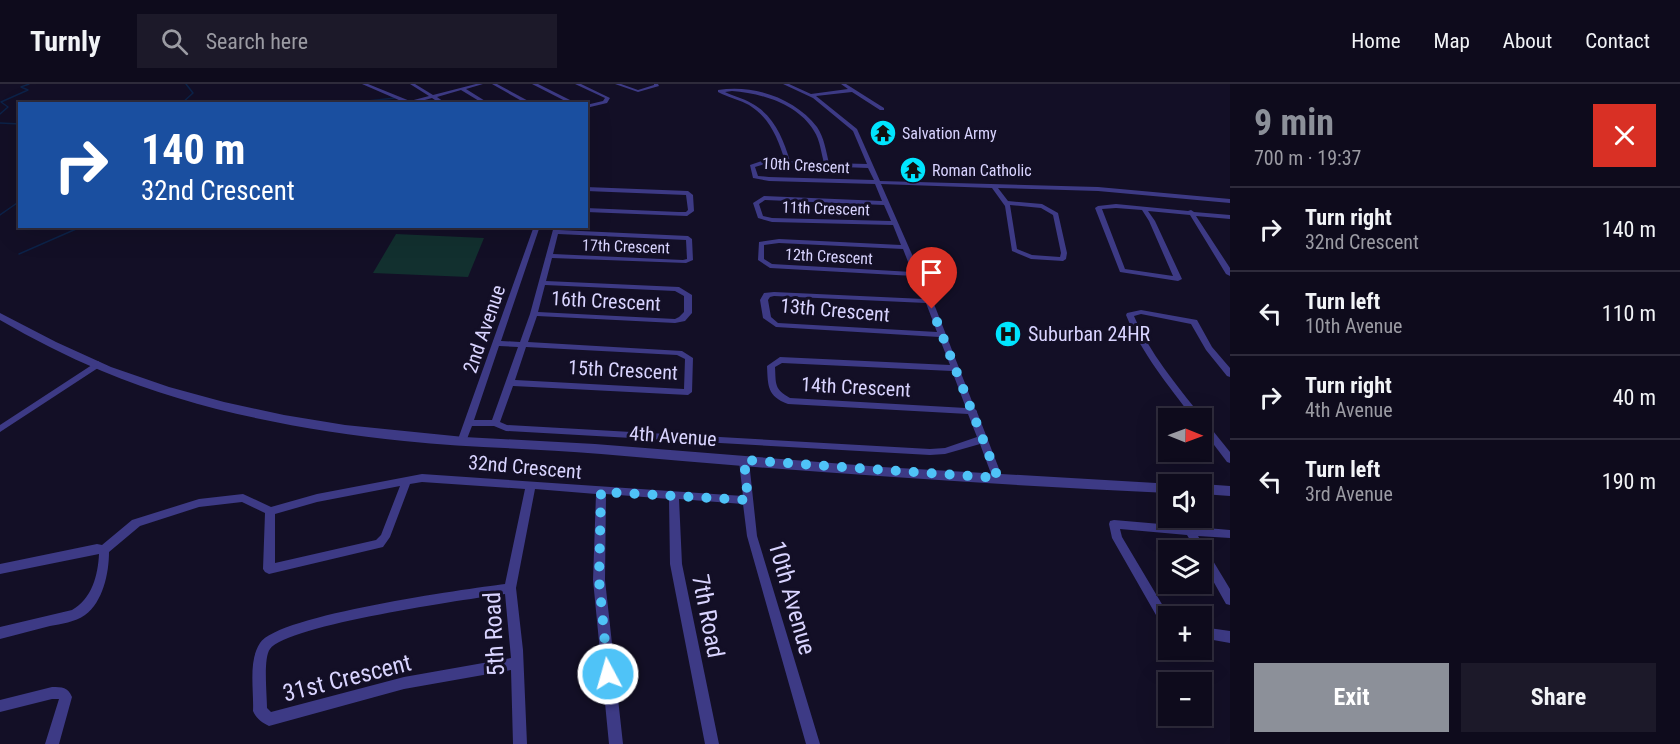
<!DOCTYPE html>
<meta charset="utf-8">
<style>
:root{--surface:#0e0b1c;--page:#1c1929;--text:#f1f3f6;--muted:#9b9ba3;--line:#2e2b3b;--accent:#8c9099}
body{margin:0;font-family:"Roboto Condensed",sans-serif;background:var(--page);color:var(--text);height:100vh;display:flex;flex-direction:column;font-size:22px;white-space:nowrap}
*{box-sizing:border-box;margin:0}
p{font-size:20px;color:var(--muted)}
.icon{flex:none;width:33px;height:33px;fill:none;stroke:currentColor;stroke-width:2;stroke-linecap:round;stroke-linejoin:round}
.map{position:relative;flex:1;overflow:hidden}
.drawer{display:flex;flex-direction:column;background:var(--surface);width:450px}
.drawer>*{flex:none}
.hud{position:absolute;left:18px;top:18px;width:570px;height:126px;border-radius:0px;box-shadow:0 6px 24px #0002,0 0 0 2px var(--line);background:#1a4fa0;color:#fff;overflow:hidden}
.needle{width:39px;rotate:91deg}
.tools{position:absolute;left:1158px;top:324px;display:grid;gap:12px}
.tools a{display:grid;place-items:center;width:54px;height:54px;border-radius:0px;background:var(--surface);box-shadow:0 6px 24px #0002,0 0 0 2px var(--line);font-size:30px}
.pin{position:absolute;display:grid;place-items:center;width:51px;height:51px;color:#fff;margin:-62px -26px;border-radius:50% 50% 50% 0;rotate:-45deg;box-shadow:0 0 6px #0007}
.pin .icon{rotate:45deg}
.me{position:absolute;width:66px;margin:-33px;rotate:354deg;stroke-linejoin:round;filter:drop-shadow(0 0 4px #0008)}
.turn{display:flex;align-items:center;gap:21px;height:126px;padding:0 24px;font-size:27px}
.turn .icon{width:78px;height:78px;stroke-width:2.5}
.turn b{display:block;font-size:42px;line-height:51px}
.round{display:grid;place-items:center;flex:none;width:63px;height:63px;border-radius:0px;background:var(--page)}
.summary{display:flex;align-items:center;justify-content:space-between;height:102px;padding:0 24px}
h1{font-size:36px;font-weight:700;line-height:45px;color:var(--accent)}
.action{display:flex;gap:12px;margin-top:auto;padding:12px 24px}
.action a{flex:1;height:69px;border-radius:0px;background:var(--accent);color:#fff;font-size:24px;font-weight:700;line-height:69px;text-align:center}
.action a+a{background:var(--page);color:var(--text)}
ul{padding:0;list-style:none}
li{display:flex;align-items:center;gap:18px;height:84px;padding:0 24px;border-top:2px solid var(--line)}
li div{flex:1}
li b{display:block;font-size:22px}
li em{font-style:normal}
header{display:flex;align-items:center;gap:36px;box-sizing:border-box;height:84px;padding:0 30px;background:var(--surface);border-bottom:2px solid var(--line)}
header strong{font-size:28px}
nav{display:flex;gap:33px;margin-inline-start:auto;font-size:21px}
.search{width:420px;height:54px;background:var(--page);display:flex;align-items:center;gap:15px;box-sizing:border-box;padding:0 21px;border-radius:0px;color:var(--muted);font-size:22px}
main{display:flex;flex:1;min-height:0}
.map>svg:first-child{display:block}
.green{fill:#12302f}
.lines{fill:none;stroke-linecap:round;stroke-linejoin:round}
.stream{stroke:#0c2248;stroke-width:1.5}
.minor{fill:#3d3a85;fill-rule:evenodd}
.tertiary{fill:#3d3a85;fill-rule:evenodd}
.route{stroke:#4fc3f7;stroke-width:10;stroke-dasharray:0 18}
.labels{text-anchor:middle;stroke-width:6;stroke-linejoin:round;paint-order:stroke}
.far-poi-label{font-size:16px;fill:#d9d4ff;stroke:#130f26;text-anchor:start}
.far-street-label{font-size:16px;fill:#d9d4ff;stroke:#130f26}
.street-label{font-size:20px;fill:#d9d4ff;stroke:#130f26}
.poi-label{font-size:20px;fill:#d9d4ff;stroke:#130f26;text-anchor:start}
.near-street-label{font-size:24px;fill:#d9d4ff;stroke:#130f26}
</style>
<header>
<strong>Turnly</strong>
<div class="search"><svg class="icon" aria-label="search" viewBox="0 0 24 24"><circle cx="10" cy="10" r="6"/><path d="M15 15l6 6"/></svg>Search here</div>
<nav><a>Home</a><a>Map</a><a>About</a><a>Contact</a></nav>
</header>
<main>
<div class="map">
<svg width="1230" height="660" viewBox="0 0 1230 660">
<rect width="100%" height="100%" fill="#130f26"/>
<!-- green -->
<path class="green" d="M 396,150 L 484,154 L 468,193 L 373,189 Z"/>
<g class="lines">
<!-- stream -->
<g class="stream">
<path d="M 181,20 L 193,9 L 186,0"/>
<path d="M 340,20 L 395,14"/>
<path d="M 0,30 L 8,23 L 1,18 L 28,6 L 21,3 L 29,0"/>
<path d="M 0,39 L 20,40"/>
<path d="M 0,131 L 20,117"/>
<path d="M 19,170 L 83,142"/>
</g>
<!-- minor -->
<g class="minor">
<path d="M 362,0 L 368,0 L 410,17 L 429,12 L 410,0 L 415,0 L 433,11 L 476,0 L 483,0 L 466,5 L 490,20 L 484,20 L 461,6 L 437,13 L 447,20 L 441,20 L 432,14 L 414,19 L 415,20 L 408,20 Z"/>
<path d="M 492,0 L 497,0 L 534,20 L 527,20 Z"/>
<path d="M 532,0 L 538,0 L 578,20 L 571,20 Z"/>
<path d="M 575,0 L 581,0 L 610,14 L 607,19 L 586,24 L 586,21 L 603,17 L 605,14 Z"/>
<path d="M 615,0 L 621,0 L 638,6 L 654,1 L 654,0 L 658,0 L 659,2 L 638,8 Z"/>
<path d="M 783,0 L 789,0 L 811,10 L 848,5 L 841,0 L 846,0 L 884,24 L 884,26 L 880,26 L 852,8 L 816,12 L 857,45 L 880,97 L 1098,103 L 1230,115 L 1230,119 L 1098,107 L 998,104 L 1008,117 L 1042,120 L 1058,129 L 1067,169 L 1066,175 L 1063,177 L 1031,175 L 1012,167 L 1005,122 L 992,104 L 881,100 L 936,225 L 975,325 L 977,327 L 977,328 L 1003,395 L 1001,398 L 995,398 L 993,395 L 980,360 L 945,370 L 930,371 L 506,347 L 494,342 L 472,342 L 465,360 L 459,360 L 457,358 L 534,142 L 540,142 L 501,257 L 520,258 L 530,230 L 554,142 L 560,142 L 559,146 L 688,152 L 692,155 L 693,176 L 686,179 L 552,174 L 546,197 L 679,203 L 692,211 L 692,229 L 685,237 L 675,239 L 537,232 L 528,258 L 682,267 L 693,274 L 692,308 L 688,311 L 513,302 L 500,338 L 507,341 L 930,365 L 945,364 L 977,353 L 968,330 L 788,320 C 767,312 768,302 767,282 L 780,273 L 950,281 L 939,253 L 776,243 L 763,234 L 760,216 L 764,209 L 774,208 L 924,215 L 914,192 L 770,184 L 758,176 L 759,158 L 779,155 L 901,161 L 893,141 L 772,138 L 758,134 L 753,119 L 764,112 L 882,117 L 875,100 L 769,97 L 753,94 L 750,81 L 765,76 L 785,77 C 778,55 770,34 749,21 C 740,16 731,14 722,10 L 718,8 L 718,6 C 753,0 795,14 817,43 C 824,53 826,67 829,79 L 867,80 L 853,47 L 813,14 ZM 732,7 C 761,9 798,20 814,47 C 820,56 821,68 824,79 L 790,77 C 783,54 774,31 751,19 C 743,14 733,12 725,8 ZM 765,80 L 868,84 L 874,96 L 769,93 L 758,92 L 755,83 ZM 765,116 L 884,121 L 891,137 L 772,134 L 763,132 L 759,120 ZM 1010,121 L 1041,124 L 1053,131 L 1061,169 L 1060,173 L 1032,171 L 1017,165 ZM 558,150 L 686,156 L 687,175 L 683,176 L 553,170 ZM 779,159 L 903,165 L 912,188 L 772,180 L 764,175 L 764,161 ZM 545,201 L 675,207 L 684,212 L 684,228 L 679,233 L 675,235 L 538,228 ZM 774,212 L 926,219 L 937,248 L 778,239 L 771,233 L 768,216 L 770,213 ZM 499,262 L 518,263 L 492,336 L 474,336 ZM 526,263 L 677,271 L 685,275 L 684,305 L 515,296 ZM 782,279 L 952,287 L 966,324 L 790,314 C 774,305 776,300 775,283 Z"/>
<path d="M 586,103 L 688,107 L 693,111 L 694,127 L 687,132 L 586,128 L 586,124 L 679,128 L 686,128 L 688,126 L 686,111 L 586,107 Z"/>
<path d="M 1116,120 L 1188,127 L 1191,126 L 1194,128 L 1230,131 L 1230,135 L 1196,132 L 1230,184 L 1230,192 L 1226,190 L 1190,131 L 1148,127 L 1155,137 L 1182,195 L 1178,197 L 1120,188 L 1095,124 L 1098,122 ZM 1116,124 L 1142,126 L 1149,137 L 1173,192 L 1125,185 L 1102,125 Z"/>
<path d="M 1141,226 L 1197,236 L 1212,263 L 1230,284 L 1230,293 L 1227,292 L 1206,266 L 1191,240 L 1141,230 L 1134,232 C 1150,270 1176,300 1201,332 L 1203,334 L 1202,336 L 1202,334 L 1193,334 C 1168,301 1142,270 1126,231 L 1127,229 Z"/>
<path d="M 98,277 L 102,280 L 101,282 L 0,348 L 0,341 Z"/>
<path d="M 1202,336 L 1205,337 L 1230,368 L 1230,379 L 1227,378 L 1202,345 Z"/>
<path d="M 744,373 L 747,374 L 749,377 L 757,452 L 820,660 L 806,660 L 747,452 L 743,420 L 679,415 L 682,480 L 719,660 L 705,660 L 670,480 L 669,415 L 606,410 L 605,496 L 623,660 L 609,660 L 593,496 L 596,410 L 535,405 L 516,504 L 523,566 L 527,660 L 513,660 L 511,586 L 404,605 L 269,642 C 262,639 256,634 253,627 C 254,606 248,577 260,559 C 278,531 466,505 505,500 L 525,405 L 422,398 L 410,400 L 390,453 L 383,463 L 269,490 L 265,488 L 263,485 L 265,429 L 242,418 L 199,423 L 140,442 L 109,468 C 109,489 103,518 85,531 C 75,538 61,540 50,542 C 33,546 17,551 0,555 L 0,543 L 72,526 C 92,515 98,491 99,470 L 0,490 L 0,480 L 97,460 L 102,461 L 132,436 L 199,415 L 243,410 L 271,423 L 317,410 L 422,390 L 743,412 L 739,377 L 741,374 ZM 400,402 L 381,451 L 376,456 L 275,479 L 275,430 L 317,418 ZM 505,510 L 511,574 L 404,593 L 271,628 L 267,624 C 267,611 263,574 270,565 C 287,541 468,515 505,510 Z"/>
<path d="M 1114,436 L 1230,446 L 1230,454 L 1198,452 L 1230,505 L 1230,521 L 1226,520 L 1202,477 L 1202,466 L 1196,466 L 1187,451 L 1120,445 L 1122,453 L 1169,532 L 1168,546 L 1164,545 L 1112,454 L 1109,440 L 1110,437 Z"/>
<path d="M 1202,543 L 1230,547 L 1230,559 L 1202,554 Z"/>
<path d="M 52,603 C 62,603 68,603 72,613 L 59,660 L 45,660 L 59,615 L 52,615 L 0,628 L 0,616 Z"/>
</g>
<!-- tertiary -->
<g class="tertiary">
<path d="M 0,229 L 56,258 L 111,283 L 169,303 L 224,318 L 284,331 L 345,341 L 464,353 L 595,360 L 882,383 L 1173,400 L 1168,400 L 1168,409 C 979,400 790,387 601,370 C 535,364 469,364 404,357 C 302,346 197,327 102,287 C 66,272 33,255 0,236 Z"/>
<path d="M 1200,400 L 1202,400 L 1230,402 L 1230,412 L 1202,410 L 1202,400 Z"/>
</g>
</g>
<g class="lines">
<!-- route -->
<path class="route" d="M 608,590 L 599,496 L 601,408 L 748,416 L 744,376 L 998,394 L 932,225"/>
</g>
<!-- icons -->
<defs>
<symbol id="temple-disc" viewBox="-11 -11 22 22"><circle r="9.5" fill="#00e5ff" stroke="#130f26"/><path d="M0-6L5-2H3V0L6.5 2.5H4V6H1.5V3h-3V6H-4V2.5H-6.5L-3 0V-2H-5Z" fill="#111"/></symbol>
<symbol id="hospital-disc" viewBox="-11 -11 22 22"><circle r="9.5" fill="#00e5ff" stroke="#130f26"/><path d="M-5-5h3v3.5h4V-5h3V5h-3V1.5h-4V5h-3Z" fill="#111"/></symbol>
</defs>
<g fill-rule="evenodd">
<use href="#temple-disc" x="868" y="34" width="30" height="30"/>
<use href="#temple-disc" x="898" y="71" width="30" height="30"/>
<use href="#hospital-disc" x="993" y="235" width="30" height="30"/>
</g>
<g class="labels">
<!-- far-poi labels -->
<g class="far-poi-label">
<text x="902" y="55">Salvation Army</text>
<text x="932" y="92">Roman Catholic</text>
</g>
<!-- far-street labels -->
<g class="far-street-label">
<text transform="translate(806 81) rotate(3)" y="6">10th Crescent</text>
<text transform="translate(826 124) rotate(2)" y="6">11th Crescent</text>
<text transform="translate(626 162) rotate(2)" y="6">17th Crescent</text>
<text transform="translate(829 172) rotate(3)" y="6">12th Crescent</text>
</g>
<!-- street labels -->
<g class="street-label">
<text transform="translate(606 217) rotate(3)" y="7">16th Crescent</text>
<text transform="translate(835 226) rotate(5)" y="7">13th Crescent</text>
<text transform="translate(484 245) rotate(-71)" y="7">2nd Avenue</text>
<text transform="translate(623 286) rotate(3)" y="7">15th Crescent</text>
<text transform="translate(856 303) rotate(3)" y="7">14th Crescent</text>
<text transform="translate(673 352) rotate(4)" y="7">4th Avenue</text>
<text transform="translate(525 383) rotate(5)" y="7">32nd Crescent</text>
</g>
<!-- poi labels -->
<g class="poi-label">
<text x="1028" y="257">Suburban 24HR</text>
</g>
<!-- near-street labels -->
<g class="near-street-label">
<text transform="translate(792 514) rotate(74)" y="8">10th Avenue</text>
<text transform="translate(708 532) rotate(79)" y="8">7th Road</text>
<text transform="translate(494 550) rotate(-93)" y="8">5th Road</text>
<text transform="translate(347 594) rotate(-14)" y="8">31st Crescent</text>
</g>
</g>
</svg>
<div class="tools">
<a><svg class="needle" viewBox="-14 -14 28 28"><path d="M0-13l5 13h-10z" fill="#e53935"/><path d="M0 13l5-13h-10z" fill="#9b9ba3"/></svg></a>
<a><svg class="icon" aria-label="sound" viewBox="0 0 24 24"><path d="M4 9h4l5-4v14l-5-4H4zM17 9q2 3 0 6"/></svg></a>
<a><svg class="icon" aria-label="layers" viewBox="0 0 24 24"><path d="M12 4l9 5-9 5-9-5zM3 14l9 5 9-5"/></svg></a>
<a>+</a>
<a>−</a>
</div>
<div class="pin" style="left:932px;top:225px;background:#d93025"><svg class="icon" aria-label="arrive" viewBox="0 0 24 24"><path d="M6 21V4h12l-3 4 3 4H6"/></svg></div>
<svg class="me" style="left:608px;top:590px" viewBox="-20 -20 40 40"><circle r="17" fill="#4fc3f7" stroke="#fff" stroke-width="3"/><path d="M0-11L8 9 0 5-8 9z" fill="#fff"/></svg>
<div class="hud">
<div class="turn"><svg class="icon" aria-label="right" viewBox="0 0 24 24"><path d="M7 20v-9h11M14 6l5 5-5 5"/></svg><div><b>140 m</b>32nd Crescent</div></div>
</div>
</div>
<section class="drawer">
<div class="summary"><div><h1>9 min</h1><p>700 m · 19:37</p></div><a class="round" style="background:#d93025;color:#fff"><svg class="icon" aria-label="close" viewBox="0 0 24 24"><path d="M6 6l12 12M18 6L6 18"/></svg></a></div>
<ul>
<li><svg class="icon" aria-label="right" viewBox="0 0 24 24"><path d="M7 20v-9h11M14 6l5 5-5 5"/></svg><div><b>Turn right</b><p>32nd Crescent</p></div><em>140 m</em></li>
<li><svg class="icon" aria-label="left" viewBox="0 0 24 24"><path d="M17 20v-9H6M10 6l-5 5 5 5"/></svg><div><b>Turn left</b><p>10th Avenue</p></div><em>110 m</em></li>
<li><svg class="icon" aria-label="right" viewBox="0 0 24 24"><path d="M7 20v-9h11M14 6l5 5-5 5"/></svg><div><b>Turn right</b><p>4th Avenue</p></div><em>40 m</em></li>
<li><svg class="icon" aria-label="left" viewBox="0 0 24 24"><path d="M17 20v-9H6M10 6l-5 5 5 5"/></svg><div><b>Turn left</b><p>3rd Avenue</p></div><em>190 m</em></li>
</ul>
<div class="action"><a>Exit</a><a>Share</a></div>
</section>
</main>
